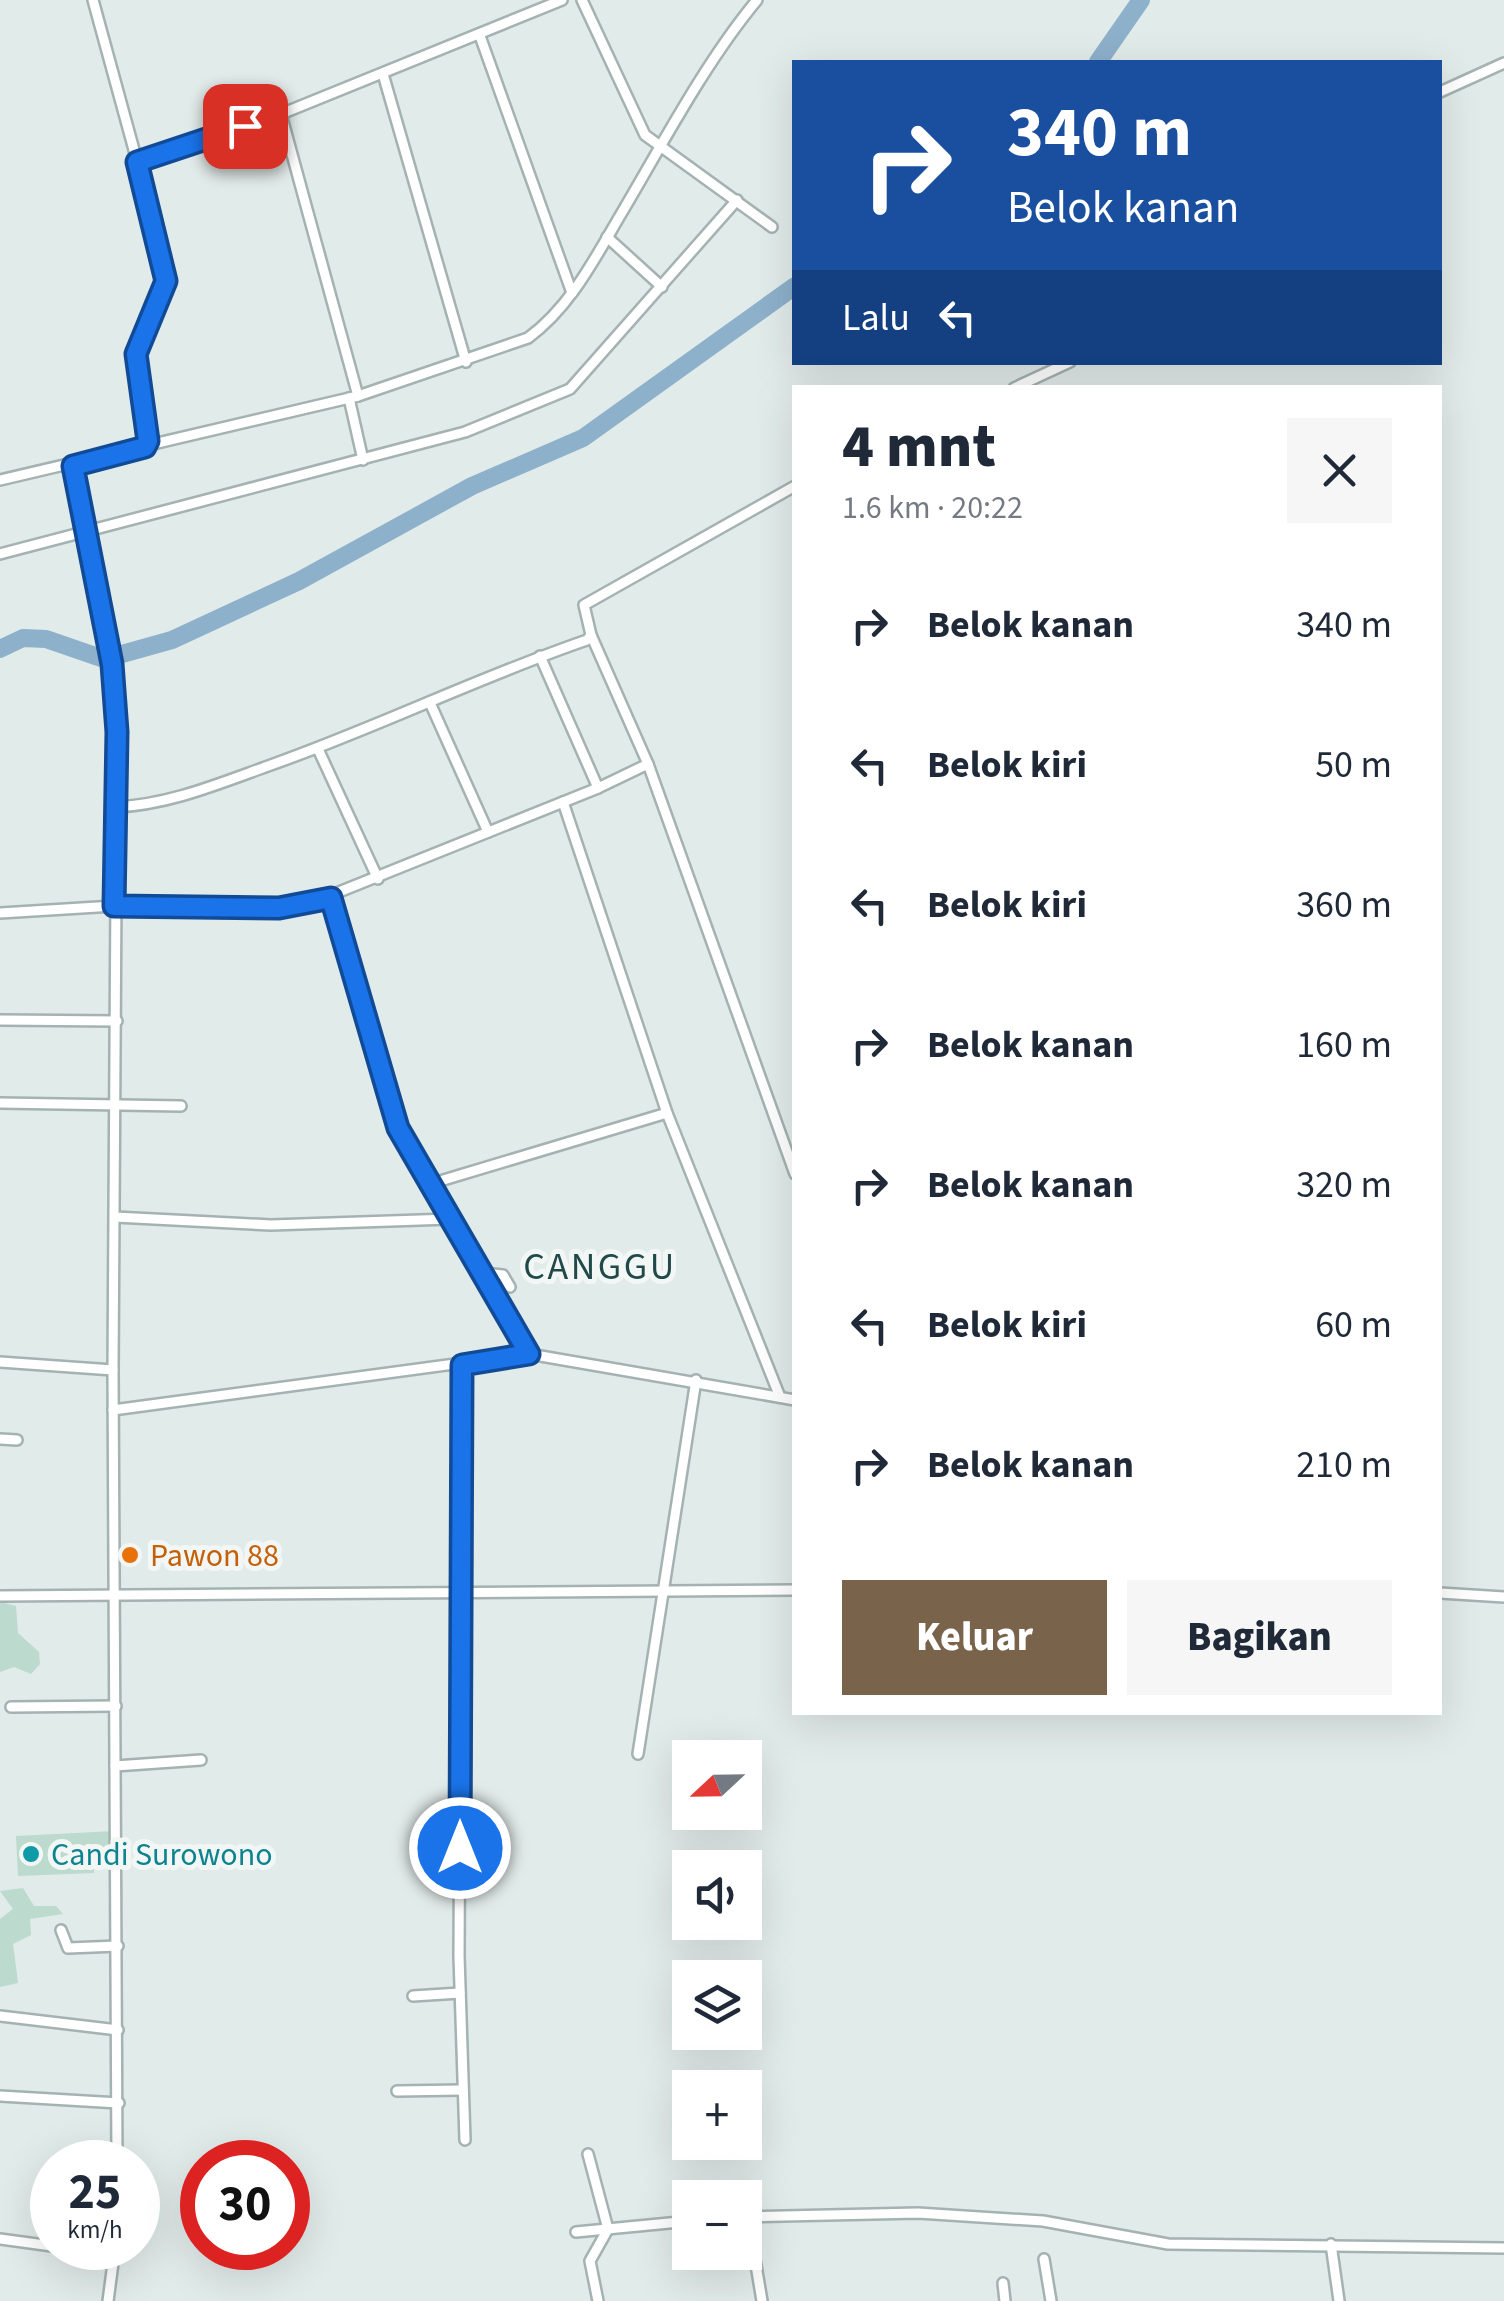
<!DOCTYPE html>
<html lang="id">
<meta charset="utf-8">
<style>
:root{--surface:#fff;--page:#f6f6f7;--text:#1f2937;--muted:#747a83;--accent:#79634b}
body{margin:0;font-family:"Source Sans 3",sans-serif;background:var(--page);color:var(--text);height:100vh;display:flex;flex-direction:column;font-size:38px;white-space:nowrap}
*{box-sizing:border-box;margin:0}
p{font-size:32px;color:var(--muted)}
.icon{flex:none;width:55px;height:55px;fill:none;stroke:currentColor;stroke-width:2;stroke-linecap:round;stroke-linejoin:round}
.map{position:relative;flex:1;overflow:hidden}
.side{position:absolute;left:792px;top:385px;width:650px;height:1330px;display:flex;flex-direction:column;background:var(--surface);border-radius:0px;box-shadow:0 10px 40px #0002}
.side>*{flex:none}
.guide{position:absolute;left:792px;top:60px;width:650px;height:305px;border-radius:0px;box-shadow:0 10px 40px #0002;background:#1a4fa0;color:#fff;overflow:hidden}
.needle{width:65px;rotate:248deg}
.tools{position:absolute;left:672px;top:1740px;display:grid;gap:20px}
.tools a{display:grid;place-items:center;width:90px;height:90px;border-radius:0px;background:var(--surface);box-shadow:0 10px 40px #0002;font-size:50px}
.speed{position:absolute;left:30px;top:2140px;display:flex;gap:20px;font-size:50px;font-weight:700;text-align:center}
.speed>*{display:grid;place-content:center;width:130px;height:130px;border-radius:50%;background:var(--surface);box-shadow:0 10px 40px #0002;line-height:1}
.speed small{font-size:25px;font-weight:400}
.speed .limit{border:15px solid #d22;background:#fff;color:#111}
.pin{position:absolute;display:grid;place-items:center;width:85px;height:85px;color:#fff;margin:-42px;border-radius:20px;box-shadow:0 5px 15px #0006}
.me{position:absolute;width:110px;margin:-55px;rotate:0deg;stroke-linejoin:round;filter:drop-shadow(0 0 8px #0008)}
.turn{display:flex;align-items:center;gap:35px;height:210px;padding:0 50px;font-size:45px}
.turn .icon{width:130px;height:130px;stroke-width:2.5}
.turn b{display:block;font-size:70px;line-height:85px}
.then{display:flex;align-items:center;height:95px;padding:0 50px;background:#0003;gap:20px;font-size:38px}
.round{display:grid;place-items:center;flex:none;width:105px;height:105px;border-radius:0px;background:var(--page)}
.headline{display:flex;align-items:center;justify-content:space-between;height:170px;padding:0 50px}
h1{font-size:60px;font-weight:800;line-height:75px}
.action{display:flex;gap:20px;margin-top:auto;padding:20px 50px}
.action a{flex:1;height:115px;border-radius:0px;background:var(--accent);color:#fff;font-size:40px;font-weight:800;line-height:115px;text-align:center}
.action a+a{background:var(--page);color:var(--text)}
ul{padding:0;list-style:none}
li{display:flex;align-items:center;gap:30px;height:140px;padding:0 50px}
li div{flex:1}
li b{display:block;font-size:38px}
li em{font-style:normal}
.map>svg:first-child{display:block}
.green{fill:#bcdacd}
.lines{fill:none;stroke-linecap:round;stroke-linejoin:round}
.river{stroke:#8db0cb;stroke-width:18}
.minor-casing{stroke:#a4b2b1;stroke-width:14}
.minor{stroke:#fff;stroke-width:9}
.route-casing{stroke:#114b97;stroke-width:25}
.route{stroke:#1a73e8;stroke-width:18}
.food-dot{fill:#e8710a;stroke:#f2f7f6;stroke-width:4}
.culture-dot{fill:#0f9aa8;stroke:#f2f7f6;stroke-width:4}
.labels{text-anchor:middle;stroke-width:10;stroke-linejoin:round;paint-order:stroke}
.food-label{font-size:32px;fill:#c56008;stroke:#f2f7f6;text-anchor:start}
.culture-label{font-size:32px;fill:#0d838f;stroke:#f2f7f6;text-anchor:start}
.quarter-label{font-size:38px;letter-spacing:2.5px;fill:#21494a;stroke:#f2f7f6}
</style>
<div class="map">
<svg width="1504" height="2301" viewBox="0 0 1504 2301">
<rect width="100%" height="100%" fill="#e1ebe9"/>
<!-- green -->
<g class="green">
<path d="M 0,1602 L 16,1606 L 18,1633 L 39,1652 L 40,1664 L 31,1674 L 14,1667 L 0,1672 Z"/>
<path d="M 115,1831 L 117,1858 L 94,1859 L 94,1873 L 18,1876 L 16,1836 Z"/>
<path d="M 23,1888 L 34,1906 L 56,1906 L 63,1914 L 30,1919 L 31,1935 L 13,1944 L 18,1983 L 0,1987 L 0,1919 L 13,1909 L 0,1891 Z"/>
</g>
<g class="lines">
<!-- river -->
<g class="river">
<path d="M 1098,62 L 1141,0"/>
<path d="M 0,649 L 23,638 L 46,639 L 104,659 L 172,640 L 299,581 L 472,486 L 583,438 L 795,286"/>
</g>
<defs>
<g id="minor">
<path d="M 93,0 L 163,256 L 166,281 L 137,354 L 148,436 L 145,447"/>
<path d="M 582,0 L 645,135 L 772,227"/>
<path d="M 480,36 L 572,293"/>
<path d="M 383,74 L 466,362"/>
<path d="M 1440,92 L 1504,63"/>
<path d="M 281,114 L 358,396"/>
<path d="M 137,162 L 281,114 L 562,0"/>
<path d="M 607,237 L 662,287"/>
<path d="M 1014,388 L 1070,362"/>
<path d="M 349,398 L 363,460"/>
<path d="M 73,465 L 112,664 L 117,733 L 113,1370 L 117,2162"/>
<path d="M 0,480 L 358,396 L 528,338 C 572,306 597,254 624,209 C 664,141 707,60 757,0"/>
<path d="M 0,554 L 465,432 L 570,389 L 737,200"/>
<path d="M 591,635 L 648,764 L 795,1174"/>
<path d="M 431,705 L 488,832"/>
<path d="M 318,749 L 378,879"/>
<path d="M 598,788 L 648,764"/>
<path d="M 563,802 L 667,1113 L 780,1397"/>
<path d="M 115,807 C 168,805 218,784 268,766 C 376,728 479,677 587,640 L 591,635 L 584,605 L 795,486"/>
<path d="M 331,898 L 398,1128 L 529,1354"/>
<path d="M 0,913 L 114,906 L 304,906 L 598,788 L 540,656"/>
<path d="M 0,1020 L 117,1021"/>
<path d="M 0,1103 L 181,1106"/>
<path d="M 430,1184 L 667,1113"/>
<path d="M 115,1217 L 271,1225 L 450,1219"/>
<path d="M 482,1273 L 503,1275 L 510,1287"/>
<path d="M 0,1362 L 113,1370"/>
<path d="M 462,1365 L 459,1956 L 465,2140"/>
<path d="M 113,1410 L 529,1354 L 795,1400"/>
<path d="M 0,1439 L 17,1440"/>
<path d="M 1440,1593 L 1504,1597"/>
<path d="M 0,1596 L 795,1590"/>
<path d="M 11,1707 L 116,1706"/>
<path d="M 638,1754 L 696,1380"/>
<path d="M 115,1766 L 201,1760"/>
<path d="M 61,1930 L 68,1948 L 118,1946"/>
<path d="M 413,1996 L 460,1993"/>
<path d="M 0,2016 L 118,2030"/>
<path d="M 397,2091 L 462,2090"/>
<path d="M 0,2096 L 119,2103"/>
<path d="M 588,2154 L 608,2229 L 590,2261 L 598,2301"/>
<path d="M 745,2217 L 918,2213 L 1043,2221 L 1168,2244 L 1504,2248"/>
<path d="M 748,2217 L 762,2301"/>
<path d="M 576,2232 L 690,2221"/>
<path d="M 0,2239 L 52,2246"/>
<path d="M 1331,2244 L 1339,2301"/>
<path d="M 61,2248 L 115,2256"/>
<path d="M 1044,2259 L 1051,2301"/>
<path d="M 1003,2283 L 1005,2301"/>
<path d="M 108,2301 L 115,2248"/>
</g>
</defs>
<!-- minor casing -->
<use href="#minor" class="minor-casing"/>
<!-- minor -->
<use href="#minor" class="minor"/>
</g>
<g class="lines">
<defs>
<path id="route" d="M 245,126 L 137,162 L 166,281 L 136,354 L 148,441 L 145,447 L 73,466 L 112,664 L 117,732 L 114,906 L 279,908 L 331,898 L 398,1128 L 529,1354 L 462,1365 L 460,1848"/>
</defs>
<!-- route casing -->
<use href="#route" class="route-casing"/>
<!-- route -->
<use href="#route" class="route"/>
</g>
<!-- markers -->
<circle class="food-dot" cx="130" cy="1555" r="10"/>
<circle class="culture-dot" cx="31" cy="1854" r="10"/>
<g class="labels">
<!-- food labels -->
<g class="food-label">
<text x="150" y="1566">Pawon 88</text>
</g>
<!-- culture labels -->
<g class="culture-label">
<text x="51" y="1865">Candi Surowono</text>
</g>
<!-- quarter labels -->
<g class="quarter-label">
<text x="600" y="1279">CANGGU</text>
</g>
</g>
</svg>
<div class="tools">
<a><svg class="needle" viewBox="-14 -14 28 28"><path d="M0-13l5 13h-10z" fill="#e53935"/><path d="M0 13l5-13h-10z" fill="#747a83"/></svg></a>
<a><svg class="icon" aria-label="sound" viewBox="0 0 24 24"><path d="M4 9h4l5-4v14l-5-4H4zM17 9q2 3 0 6"/></svg></a>
<a><svg class="icon" aria-label="layers" viewBox="0 0 24 24"><path d="M12 4l9 5-9 5-9-5zM3 14l9 5 9-5"/></svg></a>
<a>+</a>
<a>−</a>
</div>
<div class="speed"><div>25<small>km/h</small></div><div class="limit">30</div></div>
<div class="pin" style="left:245px;top:126px;background:#d93025"><svg class="icon" aria-label="arrive" viewBox="0 0 24 24"><path d="M6 21V4h12l-3 4 3 4H6"/></svg></div>
<svg class="me" style="left:460px;top:1848px" viewBox="-20 -20 40 40"><circle r="17" fill="#1a73e8" stroke="#fff" stroke-width="3"/><path d="M0-11L8 9 0 5-8 9z" fill="#fff"/></svg>
<div class="guide">
<div class="turn"><svg class="icon" aria-label="right" viewBox="0 0 24 24"><path d="M7 20v-9h11M14 6l5 5-5 5"/></svg><div><b>340 m</b>Belok kanan</div></div>
<div class="then">Lalu<svg class="icon" aria-label="left" viewBox="0 0 24 24"><path d="M17 20v-9H6M10 6l-5 5 5 5"/></svg></div>
</div>
<section class="side">
<div class="headline"><div><h1>4 mnt</h1><p>1.6 km · 20:22</p></div><a class="round"><svg class="icon" aria-label="close" viewBox="0 0 24 24"><path d="M6 6l12 12M18 6L6 18"/></svg></a></div>
<ul>
<li><svg class="icon" aria-label="right" viewBox="0 0 24 24"><path d="M7 20v-9h11M14 6l5 5-5 5"/></svg><div><b>Belok kanan</b></div><em>340 m</em></li>
<li><svg class="icon" aria-label="left" viewBox="0 0 24 24"><path d="M17 20v-9H6M10 6l-5 5 5 5"/></svg><div><b>Belok kiri</b></div><em>50 m</em></li>
<li><svg class="icon" aria-label="left" viewBox="0 0 24 24"><path d="M17 20v-9H6M10 6l-5 5 5 5"/></svg><div><b>Belok kiri</b></div><em>360 m</em></li>
<li><svg class="icon" aria-label="right" viewBox="0 0 24 24"><path d="M7 20v-9h11M14 6l5 5-5 5"/></svg><div><b>Belok kanan</b></div><em>160 m</em></li>
<li><svg class="icon" aria-label="right" viewBox="0 0 24 24"><path d="M7 20v-9h11M14 6l5 5-5 5"/></svg><div><b>Belok kanan</b></div><em>320 m</em></li>
<li><svg class="icon" aria-label="left" viewBox="0 0 24 24"><path d="M17 20v-9H6M10 6l-5 5 5 5"/></svg><div><b>Belok kiri</b></div><em>60 m</em></li>
<li><svg class="icon" aria-label="right" viewBox="0 0 24 24"><path d="M7 20v-9h11M14 6l5 5-5 5"/></svg><div><b>Belok kanan</b></div><em>210 m</em></li>
</ul>
<div class="action"><a>Keluar</a><a>Bagikan</a></div>
</section>
</div>
